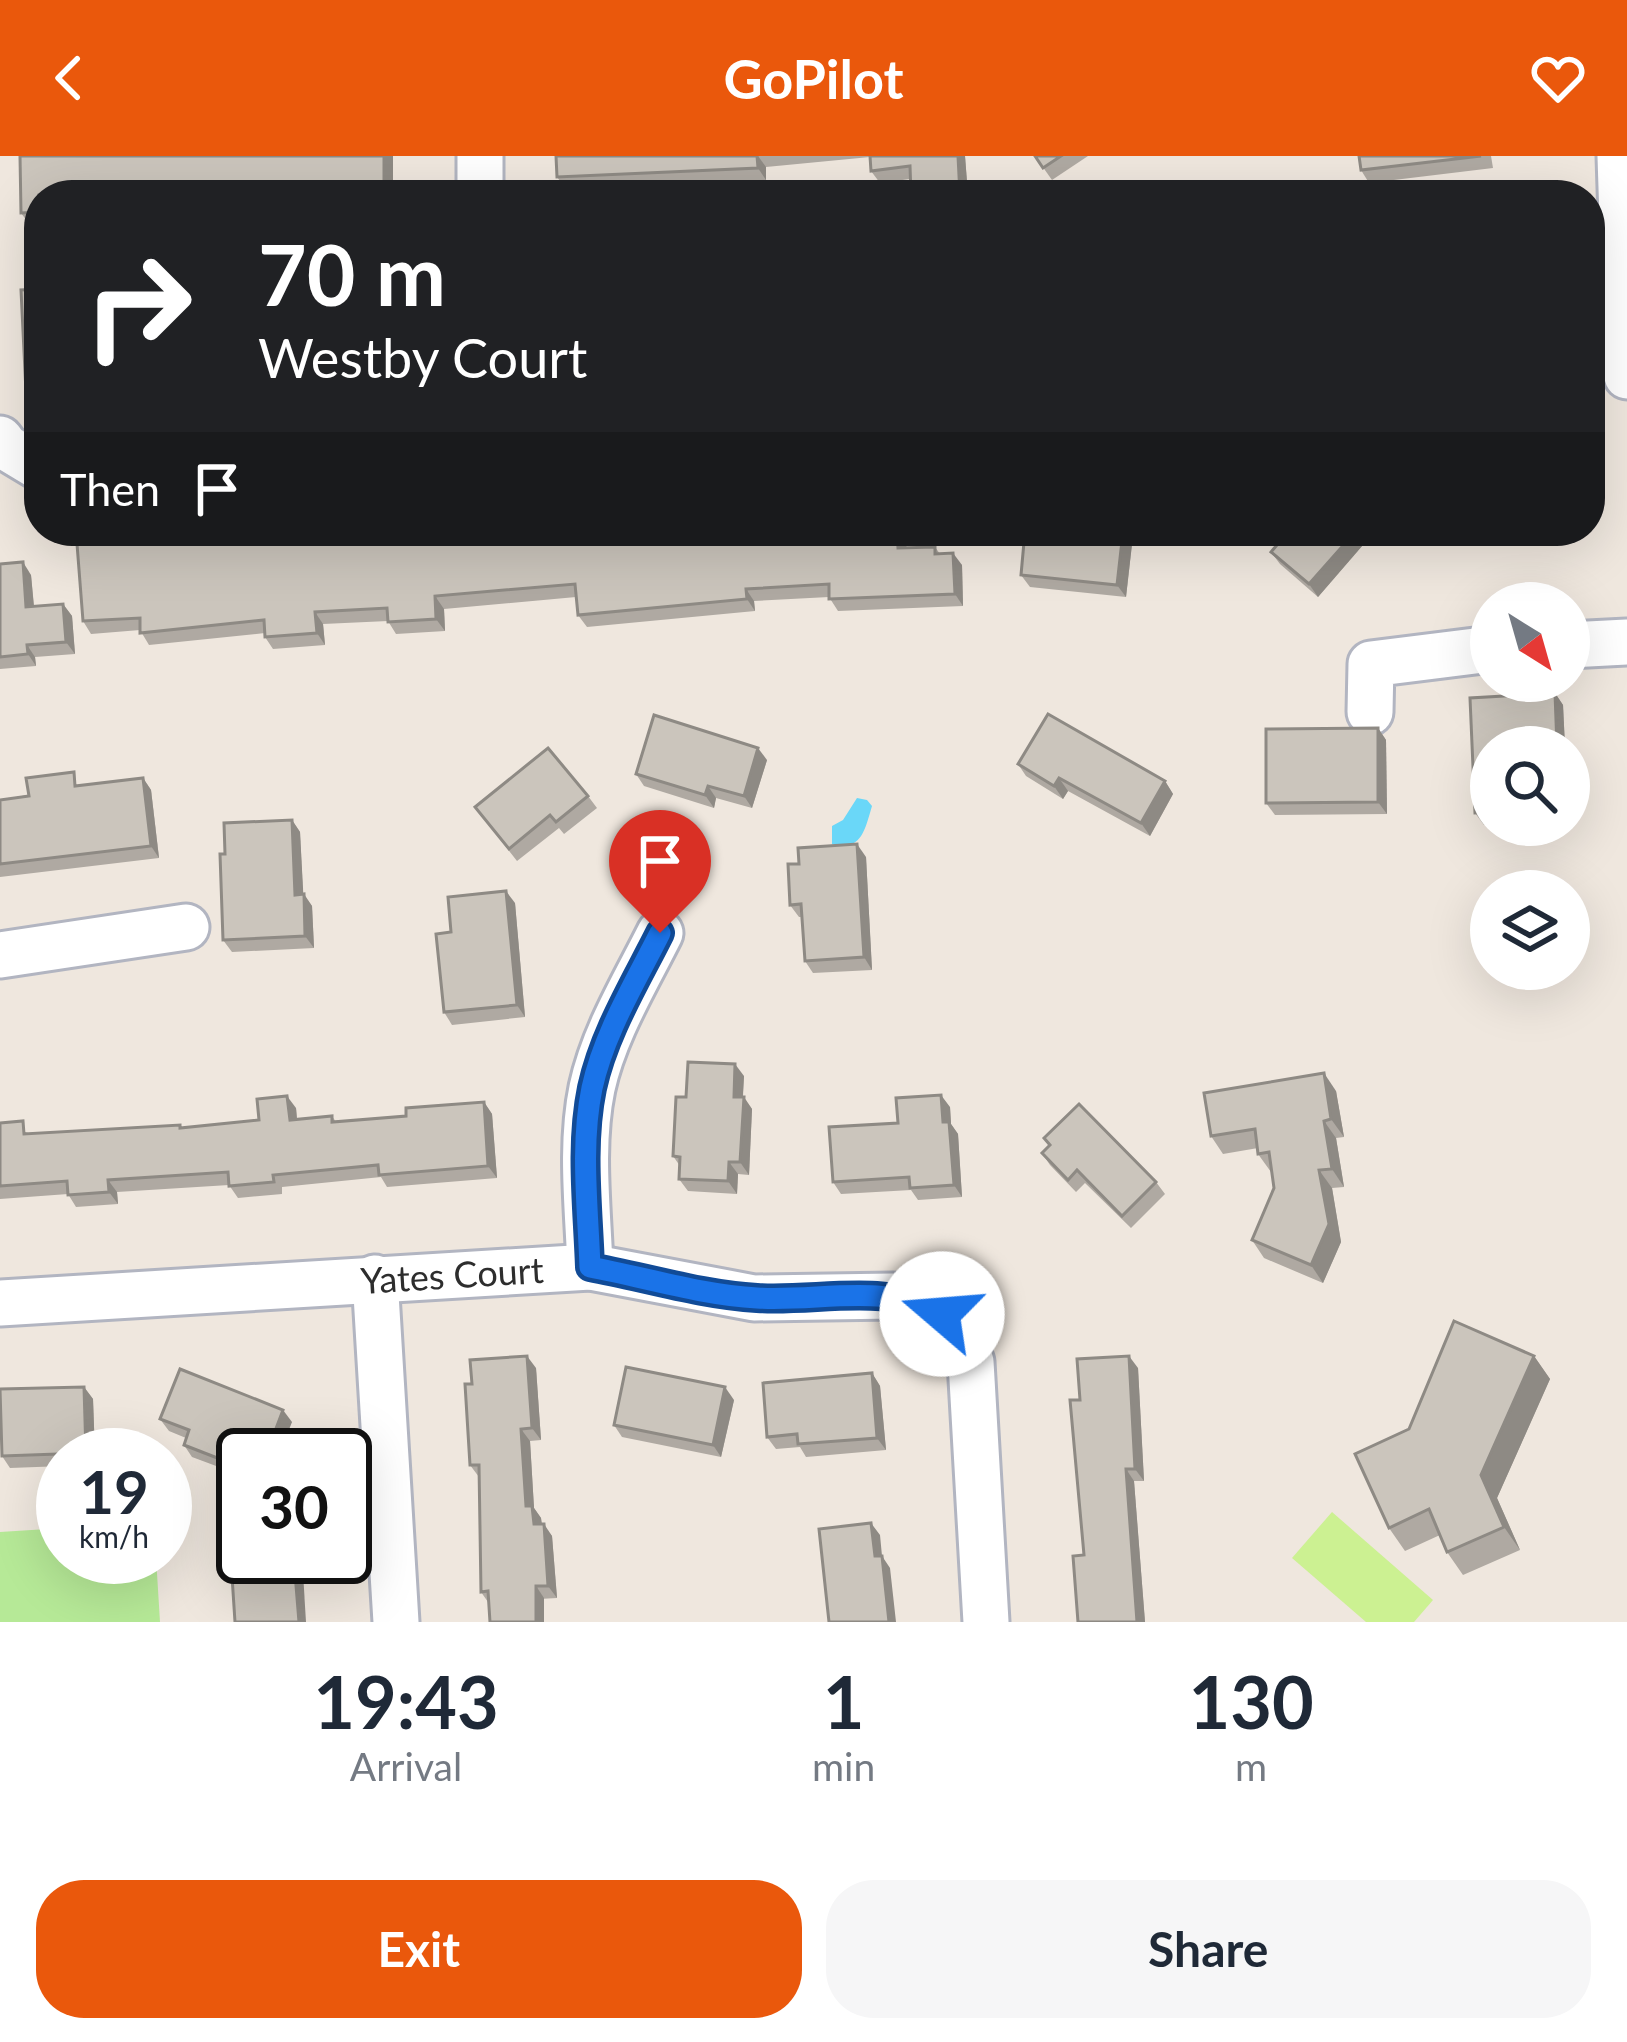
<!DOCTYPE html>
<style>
:root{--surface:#fff;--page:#f6f6f7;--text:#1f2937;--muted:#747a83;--accent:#ea580c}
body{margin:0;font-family:Lato,sans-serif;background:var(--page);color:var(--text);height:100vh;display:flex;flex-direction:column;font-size:45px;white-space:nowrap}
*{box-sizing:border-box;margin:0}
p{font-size:39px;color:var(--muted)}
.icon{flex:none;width:66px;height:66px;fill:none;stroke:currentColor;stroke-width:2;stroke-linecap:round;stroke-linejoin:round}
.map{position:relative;height:1466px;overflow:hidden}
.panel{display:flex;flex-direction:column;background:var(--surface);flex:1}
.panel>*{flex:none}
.banner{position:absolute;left:24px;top:24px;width:1581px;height:366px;border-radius:48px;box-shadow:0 12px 48px #0002;background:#202124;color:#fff;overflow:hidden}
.needle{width:78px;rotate:143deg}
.controls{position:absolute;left:1470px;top:426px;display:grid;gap:24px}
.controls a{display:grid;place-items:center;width:120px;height:120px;border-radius:50%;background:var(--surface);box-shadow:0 12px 48px #0002;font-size:60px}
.speed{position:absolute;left:36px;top:1272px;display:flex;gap:24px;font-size:60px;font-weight:700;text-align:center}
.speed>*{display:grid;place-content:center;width:156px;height:156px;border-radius:50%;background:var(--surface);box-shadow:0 12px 48px #0002;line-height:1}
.speed small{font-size:30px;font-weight:400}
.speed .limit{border:6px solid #111;border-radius:18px;background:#fff;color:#111}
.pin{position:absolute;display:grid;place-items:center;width:102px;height:102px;color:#fff;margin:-123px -51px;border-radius:50% 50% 50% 0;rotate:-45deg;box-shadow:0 0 12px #0007}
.pin .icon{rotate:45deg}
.me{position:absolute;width:132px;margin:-66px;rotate:288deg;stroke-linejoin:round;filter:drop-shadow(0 0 9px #0008)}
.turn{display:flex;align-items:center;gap:42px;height:252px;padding:0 36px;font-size:54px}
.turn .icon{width:156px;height:156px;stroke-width:2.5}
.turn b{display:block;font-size:84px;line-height:102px}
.then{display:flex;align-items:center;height:114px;padding:0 36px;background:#0003;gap:24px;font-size:45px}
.eta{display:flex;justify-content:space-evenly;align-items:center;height:204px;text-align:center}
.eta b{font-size:72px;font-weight:700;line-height:84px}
.action{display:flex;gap:24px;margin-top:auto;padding:24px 36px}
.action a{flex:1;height:138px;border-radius:48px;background:var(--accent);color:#fff;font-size:48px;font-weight:700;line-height:138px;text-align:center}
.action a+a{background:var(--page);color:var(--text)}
header{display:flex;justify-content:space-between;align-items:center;height:156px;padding:0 36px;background:var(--accent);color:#fff;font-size:54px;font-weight:700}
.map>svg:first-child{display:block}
.green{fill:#b6e997}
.pitch{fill:#ccf192}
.water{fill:#6ad7f8}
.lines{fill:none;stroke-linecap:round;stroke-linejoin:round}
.minor-casing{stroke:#b2b5c1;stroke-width:51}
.minor{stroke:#fff;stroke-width:45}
.wall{fill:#afa9a2}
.shaded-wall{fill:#8e8a84}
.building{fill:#cbc5bc;stroke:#8e8a84;stroke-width:3}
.route-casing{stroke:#114b97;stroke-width:30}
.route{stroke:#1a73e8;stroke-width:21}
.labels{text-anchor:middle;stroke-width:12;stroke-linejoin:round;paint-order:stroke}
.street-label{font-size:36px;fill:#2d2d2d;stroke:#fff}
</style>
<header><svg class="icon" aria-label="back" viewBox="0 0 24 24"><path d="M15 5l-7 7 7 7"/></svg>GoPilot<svg class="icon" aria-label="heart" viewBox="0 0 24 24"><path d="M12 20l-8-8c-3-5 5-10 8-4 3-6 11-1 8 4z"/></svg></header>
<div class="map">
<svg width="1627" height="1466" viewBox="0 0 1627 1466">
<rect width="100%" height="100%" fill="#efe7de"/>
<!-- green -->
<path class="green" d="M 63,1372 L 63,1401 L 156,1401 L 160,1466 L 0,1466 L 0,1376 Z"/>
<!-- pitch -->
<path class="pitch" d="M 1332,1356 L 1433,1444 L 1414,1466 L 1366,1466 L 1292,1402 Z"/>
<!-- water -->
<path class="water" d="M 857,642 L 867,644 L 872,650 C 865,673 862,696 832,688 L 832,670 L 843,664 Z"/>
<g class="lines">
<defs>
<g id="minor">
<path d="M 480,0 L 480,39"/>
<path d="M 1620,0 L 1627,220"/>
<path d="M 0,283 L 6,291 L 39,311"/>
<path d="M 1569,489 L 1627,486"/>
<path d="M 1370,556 L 1371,508 L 1491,493"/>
<path d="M 0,799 L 186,771"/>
<path d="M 590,1111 C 588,1053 580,990 592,932 C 604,877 635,827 660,777"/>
<path d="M 375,1122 L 396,1466"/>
<path id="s1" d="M 0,1147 L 590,1111 L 754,1142 L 893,1140 L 919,1144 L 942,1158 L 961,1178 L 971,1206 L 986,1466"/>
</g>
</defs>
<!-- minor casing -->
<use href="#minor" class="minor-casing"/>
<!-- minor -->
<use href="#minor" class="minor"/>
</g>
<!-- wall -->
<g class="wall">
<path d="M 20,0 L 393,0 L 393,39 L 39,39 L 39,69 L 30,69 L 21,57 Z"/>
<path d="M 556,0 L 965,0 L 968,39 L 911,39 L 910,23 L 880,27 L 871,15 L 870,1 L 766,11 L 766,24 L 566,33 L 557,21 Z"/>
<path d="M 1035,0 L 1088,0 L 1052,24 Z"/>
<path d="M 1359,0 L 1491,0 L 1493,12 L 1369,27 L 1361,14 Z"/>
<path d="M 39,133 L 39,248 L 35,248 L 26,236 Z"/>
<path d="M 1008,375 L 1117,375 L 1132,388 L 1126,441 L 1030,431 L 1021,419 L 1024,385 L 1015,384 Z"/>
<path d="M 1289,375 L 1375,375 L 1318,441 L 1280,408 L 1271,396 Z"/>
<path d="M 155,378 L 906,392 L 935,391 L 940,398 L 962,409 L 963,450 L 838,455 L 829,441 L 754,445 L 755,455 L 587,471 L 578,459 L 576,441 L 444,453 L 445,475 L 396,478 L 388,465 L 323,468 L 325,489 L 273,493 L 265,481 L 265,477 L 149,489 L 140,474 L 91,478 L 83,465 Z"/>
<path d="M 0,408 L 31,419 L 34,450 L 63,448 L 72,460 L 75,498 L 35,501 L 36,510 L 0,513 Z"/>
<path d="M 1555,537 L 1563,549 L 1565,591 L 1491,591 L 1491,669 L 1484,669 L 1475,657 L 1470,542 Z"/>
<path d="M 1378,572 L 1386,584 L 1387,658 L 1275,659 L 1266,647 Z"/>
<path d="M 767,604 L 752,652 L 716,642 L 714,652 L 644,630 L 636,618 Z"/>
<path d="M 1018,608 L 1165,625 L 1173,638 L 1150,680 L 1068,635 L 1063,643 L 1026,620 Z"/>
<path d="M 143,622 L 151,634 L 159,702 L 0,721 L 0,644 L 82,629 Z"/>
<path d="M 588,640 L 597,652 L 564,678 L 559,672 L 517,705 L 475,651 Z"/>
<path d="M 292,664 L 300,676 L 303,738 L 312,750 L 314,792 L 232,796 L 223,784 L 225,698 Z"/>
<path d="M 866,701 L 872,814 L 813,817 L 805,805 L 802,761 L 799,761 L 790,749 Z"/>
<path d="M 515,747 L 525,861 L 452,869 L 444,856 Z"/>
<path d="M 744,920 L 743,941 L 752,953 L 749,1019 L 738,1018 L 737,1038 L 688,1035 L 679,1023 L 680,1010 L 673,1000 L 686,941 Z"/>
<path d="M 1336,935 L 1344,981 L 1336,982 L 1344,1031 L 1332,1032 L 1341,1086 L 1323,1127 L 1264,1102 L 1252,1084 L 1274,1032 L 1271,1016 L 1258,998 L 1258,992 L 1223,998 L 1211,980 Z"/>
<path d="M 484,946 L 492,958 L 497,1022 L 387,1031 L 381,1021 L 282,1031 L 282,1038 L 238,1042 L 229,1029 L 117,1036 L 118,1048 L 76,1051 L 68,1038 L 0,1043 L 0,967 L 31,978 L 180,969 L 182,972 L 259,964 L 296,952 L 297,963 L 332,960 L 336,966 L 406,960 Z"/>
<path d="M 950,951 L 951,968 L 958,978 L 962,1041 L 918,1044 L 911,1034 L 841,1038 L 833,1026 L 898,967 Z"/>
<path d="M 1044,982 L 1156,1026 L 1165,1038 L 1131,1072 L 1085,1027 L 1076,1036 L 1050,1009 L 1042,997 L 1049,990 Z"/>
<path d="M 1534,1200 L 1550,1223 L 1497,1342 L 1520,1394 L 1463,1419 L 1447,1396 L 1440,1379 L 1405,1395 L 1389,1372 L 1409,1273 Z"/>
<path d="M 536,1212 L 541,1284 L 530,1285 L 534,1352 L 541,1362 L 542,1368 L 552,1380 L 557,1442 L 488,1446 L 481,1436 L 479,1321 L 470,1309 L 472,1228 Z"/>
<path d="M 1138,1212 L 1144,1325 L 1134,1325 L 1145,1466 L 1078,1466 L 1084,1399 Z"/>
<path d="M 872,1217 L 880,1230 L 886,1294 L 806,1301 L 800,1291 L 776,1293 L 767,1281 Z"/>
<path d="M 84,1231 L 93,1243 L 95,1299 L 63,1299 L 63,1310 L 10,1312 L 2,1300 Z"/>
<path d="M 734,1244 L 721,1301 L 622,1281 L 614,1269 Z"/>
<path d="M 160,1263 L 292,1266 L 243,1299 L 243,1320 L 192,1301 L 184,1289 L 186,1282 L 169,1275 Z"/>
</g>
<!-- shaded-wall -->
<g class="shaded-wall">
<path d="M 384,0 L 393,0 L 393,39 L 384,27 Z"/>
<path d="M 758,0 L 766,11 L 766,24 L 758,12 Z"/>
<path d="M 958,0 L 965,0 L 968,39 L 960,39 Z"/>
<path d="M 897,375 L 906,375 L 907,404 L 898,392 Z"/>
<path d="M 1356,375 L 1375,375 L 1318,441 L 1309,428 Z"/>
<path d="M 1123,376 L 1132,388 L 1126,441 L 1117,429 Z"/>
<path d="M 953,397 L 962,409 L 963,450 L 955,438 Z"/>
<path d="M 23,406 L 31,419 L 35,463 L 26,451 Z"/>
<path d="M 746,433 L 754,445 L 755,455 L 747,443 Z"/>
<path d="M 435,440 L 444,453 L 445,475 L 436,463 Z"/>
<path d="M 63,448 L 72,460 L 75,498 L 66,486 Z"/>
<path d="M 315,456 L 323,468 L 325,489 L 317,477 Z"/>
<path d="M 27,489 L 35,501 L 36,510 L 28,498 Z"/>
<path d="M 1555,537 L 1563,549 L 1565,591 L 1557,591 Z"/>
<path d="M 1378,572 L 1386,584 L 1387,658 L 1378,646 Z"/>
<path d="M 758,592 L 767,604 L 752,652 L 744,640 Z"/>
<path d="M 143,622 L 151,634 L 159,702 L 151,690 Z"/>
<path d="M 1059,622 L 1068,635 L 1063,643 L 1054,630 Z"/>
<path d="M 1165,625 L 1173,638 L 1150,680 L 1141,667 Z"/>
<path d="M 708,630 L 716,642 L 714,652 L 705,639 Z"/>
<path d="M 292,664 L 300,676 L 304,751 L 295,739 Z"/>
<path d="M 857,688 L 866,701 L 872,814 L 864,801 Z"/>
<path d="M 506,735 L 515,747 L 525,861 L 517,849 Z"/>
<path d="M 304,738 L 312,750 L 314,792 L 305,780 Z"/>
<path d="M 735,908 L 744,920 L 742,953 L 734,941 Z"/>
<path d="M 1324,917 L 1336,935 L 1344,981 L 1331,963 Z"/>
<path d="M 941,939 L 950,951 L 951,968 L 958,978 L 962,1041 L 954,1029 L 943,966 Z"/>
<path d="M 287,940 L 296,952 L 298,976 L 290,964 Z"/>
<path d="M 744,941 L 752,953 L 749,1019 L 740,1006 Z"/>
<path d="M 484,946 L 492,958 L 497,1022 L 488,1010 Z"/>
<path d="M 1324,965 L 1336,982 L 1344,1031 L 1332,1013 Z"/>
<path d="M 729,1006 L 738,1018 L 737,1038 L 728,1025 Z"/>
<path d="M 1319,1014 L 1332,1032 L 1341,1086 L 1323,1127 L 1311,1109 Z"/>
<path d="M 108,1024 L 117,1036 L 118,1048 L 109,1036 Z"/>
<path d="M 527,1200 L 536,1212 L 541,1284 L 532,1272 Z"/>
<path d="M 1129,1200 L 1138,1212 L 1144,1325 L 1135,1313 Z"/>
<path d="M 1534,1200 L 1550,1223 L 1497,1342 L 1520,1394 L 1504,1371 L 1481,1319 Z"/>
<path d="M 872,1217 L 880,1230 L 886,1294 L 877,1282 Z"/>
<path d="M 84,1231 L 93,1243 L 95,1299 L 88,1299 L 86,1297 Z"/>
<path d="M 725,1231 L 734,1244 L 721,1301 L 713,1289 Z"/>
<path d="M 283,1254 L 292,1266 L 279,1299 L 266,1299 Z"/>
<path d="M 521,1273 L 530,1285 L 534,1352 L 541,1362 L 543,1381 L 534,1368 L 526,1350 Z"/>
<path d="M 1126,1313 L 1134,1325 L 1145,1466 L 1137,1466 Z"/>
<path d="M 871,1367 L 880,1379 L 882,1400 L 890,1412 L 896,1466 L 889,1466 L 875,1400 Z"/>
<path d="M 544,1368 L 552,1380 L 557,1442 L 548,1430 Z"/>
<path d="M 294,1405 L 303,1417 L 306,1466 L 299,1466 Z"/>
<path d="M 536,1430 L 544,1442 L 544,1466 L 536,1466 Z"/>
</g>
<!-- building -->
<g class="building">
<path d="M 20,0 L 384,0 L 384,27 L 328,27 L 328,39 L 275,39 L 275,34 L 201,34 L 201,39 L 39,39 L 39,56 L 21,57 Z"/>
<path d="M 556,0 L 757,0 L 758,12 L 557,21 Z"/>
<path d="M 870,0 L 958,0 L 960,39 L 911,39 L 910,10 L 871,15 Z"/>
<path d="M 1035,0 L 1061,0 L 1043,12 Z"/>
<path d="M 1359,0 L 1481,0 L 1361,14 Z"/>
<path d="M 39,133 L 39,235 L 26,236 L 21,134 Z"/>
<path d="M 76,375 L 147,375 L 147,379 L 192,375 L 897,375 L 898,392 L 935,391 L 935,398 L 953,397 L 955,438 L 829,443 L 829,428 L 746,433 L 747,443 L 578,459 L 575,428 L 435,440 L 436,463 L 388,466 L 387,452 L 315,456 L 317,477 L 265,481 L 264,464 L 140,477 L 140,462 L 83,465 Z"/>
<path d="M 1025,375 L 1123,376 L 1117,429 L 1021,419 Z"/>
<path d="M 1289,375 L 1356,375 L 1309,428 L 1271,396 Z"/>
<path d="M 23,406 L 26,451 L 63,448 L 66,486 L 27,489 L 28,498 L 0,501 L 0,408 Z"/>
<path d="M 1555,537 L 1557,591 L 1491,591 L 1491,656 L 1475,657 L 1470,542 Z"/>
<path d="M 1048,558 L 1165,625 L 1141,667 L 1059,622 L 1054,630 L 1018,608 Z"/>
<path d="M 654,559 L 758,592 L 744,640 L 708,630 L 705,639 L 636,618 Z"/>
<path d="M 1378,572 L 1378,646 L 1266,647 L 1266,573 Z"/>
<path d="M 548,592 L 588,640 L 556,666 L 550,659 L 509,693 L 475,651 Z"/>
<path d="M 74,616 L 75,630 L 143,622 L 151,690 L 0,708 L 0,644 L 29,640 L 26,622 Z"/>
<path d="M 292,664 L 295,739 L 304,738 L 305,780 L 223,784 L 220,698 L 225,698 L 224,667 Z"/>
<path d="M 857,688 L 864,801 L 805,805 L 801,748 L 790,749 L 788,708 L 799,708 L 798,692 Z"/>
<path d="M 506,735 L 517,849 L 444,856 L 436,778 L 451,776 L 448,741 Z"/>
<path d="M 688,906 L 735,908 L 734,941 L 744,941 L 740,1006 L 729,1006 L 728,1025 L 679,1023 L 680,1001 L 673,1000 L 676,941 L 686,941 Z"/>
<path d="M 1324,917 L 1331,963 L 1324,965 L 1332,1013 L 1319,1014 L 1329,1068 L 1311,1109 L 1252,1084 L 1274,1032 L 1269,996 L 1258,998 L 1255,973 L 1211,980 L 1204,937 Z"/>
<path d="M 941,939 L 943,966 L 949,966 L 954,1029 L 910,1032 L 909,1021 L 833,1026 L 829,971 L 898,967 L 896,942 Z"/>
<path d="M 287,940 L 290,964 L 332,960 L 332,966 L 406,960 L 406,952 L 484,946 L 488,1010 L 379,1019 L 378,1009 L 273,1019 L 274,1026 L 229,1030 L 228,1016 L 108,1024 L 109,1036 L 68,1039 L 67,1025 L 0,1030 L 0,967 L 23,965 L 24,978 L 180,969 L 180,972 L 259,964 L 257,943 Z"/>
<path d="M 1079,948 L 1156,1026 L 1122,1060 L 1077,1014 L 1068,1024 L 1042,997 L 1050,989 L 1044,982 Z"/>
<path d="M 1454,1165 L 1534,1200 L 1481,1319 L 1504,1371 L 1447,1396 L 1429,1353 L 1389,1372 L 1355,1298 L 1409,1273 Z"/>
<path d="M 527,1200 L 532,1272 L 521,1273 L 526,1350 L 532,1350 L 534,1368 L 544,1368 L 548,1430 L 536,1430 L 536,1466 L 490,1466 L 488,1435 L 481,1436 L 479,1309 L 470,1309 L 465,1228 L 472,1228 L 470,1204 Z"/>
<path d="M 1129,1200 L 1135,1313 L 1126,1313 L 1137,1466 L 1078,1466 L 1073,1400 L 1084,1399 L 1070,1244 L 1080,1244 L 1077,1203 Z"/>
<path d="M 626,1211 L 725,1231 L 713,1289 L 614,1269 Z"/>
<path d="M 180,1213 L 283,1254 L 266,1299 L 243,1299 L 243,1312 L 184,1289 L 189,1274 L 160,1263 Z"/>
<path d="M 872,1217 L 877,1282 L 798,1288 L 797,1278 L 767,1281 L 763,1227 Z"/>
<path d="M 84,1231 L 86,1297 L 2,1300 L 0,1233 Z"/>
<path d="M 871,1367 L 875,1400 L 882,1400 L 889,1466 L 829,1466 L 819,1373 Z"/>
<path d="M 243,1373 L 243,1401 L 282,1401 L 282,1406 L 294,1405 L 299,1466 L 235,1466 L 229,1374 Z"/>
</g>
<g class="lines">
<defs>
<path id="route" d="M 660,777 C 635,827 604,877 592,932 C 580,990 588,1053 590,1111 C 644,1121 702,1139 757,1142 C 819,1146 886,1126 942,1158"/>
</defs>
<!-- route casing -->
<use href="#route" class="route-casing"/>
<!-- route -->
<use href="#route" class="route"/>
</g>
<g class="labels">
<!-- street labels -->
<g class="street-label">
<text dy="13" stroke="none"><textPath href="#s1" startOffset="453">Yates Court</textPath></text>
</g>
</g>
</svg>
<div class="controls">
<a><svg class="needle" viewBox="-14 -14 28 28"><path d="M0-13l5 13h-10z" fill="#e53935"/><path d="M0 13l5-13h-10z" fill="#747a83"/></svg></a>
<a><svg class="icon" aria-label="search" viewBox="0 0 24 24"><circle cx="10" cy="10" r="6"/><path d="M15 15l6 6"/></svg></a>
<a><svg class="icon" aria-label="layers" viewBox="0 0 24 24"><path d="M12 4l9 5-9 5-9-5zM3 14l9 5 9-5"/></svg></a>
</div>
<div class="speed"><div>19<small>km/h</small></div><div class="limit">30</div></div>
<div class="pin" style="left:660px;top:777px;background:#d93025"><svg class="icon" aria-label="arrive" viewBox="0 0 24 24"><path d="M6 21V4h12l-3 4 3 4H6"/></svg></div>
<svg class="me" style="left:942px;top:1158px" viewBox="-20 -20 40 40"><circle r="19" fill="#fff"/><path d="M0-13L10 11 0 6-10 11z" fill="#1a73e8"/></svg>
<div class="banner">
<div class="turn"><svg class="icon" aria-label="right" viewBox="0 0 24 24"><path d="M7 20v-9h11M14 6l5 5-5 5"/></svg><div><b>70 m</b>Westby Court</div></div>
<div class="then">Then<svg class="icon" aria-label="arrive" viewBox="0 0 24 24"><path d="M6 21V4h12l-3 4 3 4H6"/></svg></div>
</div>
</div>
<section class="panel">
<div class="eta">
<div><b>19:43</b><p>Arrival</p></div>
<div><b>1</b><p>min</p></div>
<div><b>130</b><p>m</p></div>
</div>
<div class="action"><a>Exit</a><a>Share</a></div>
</section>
